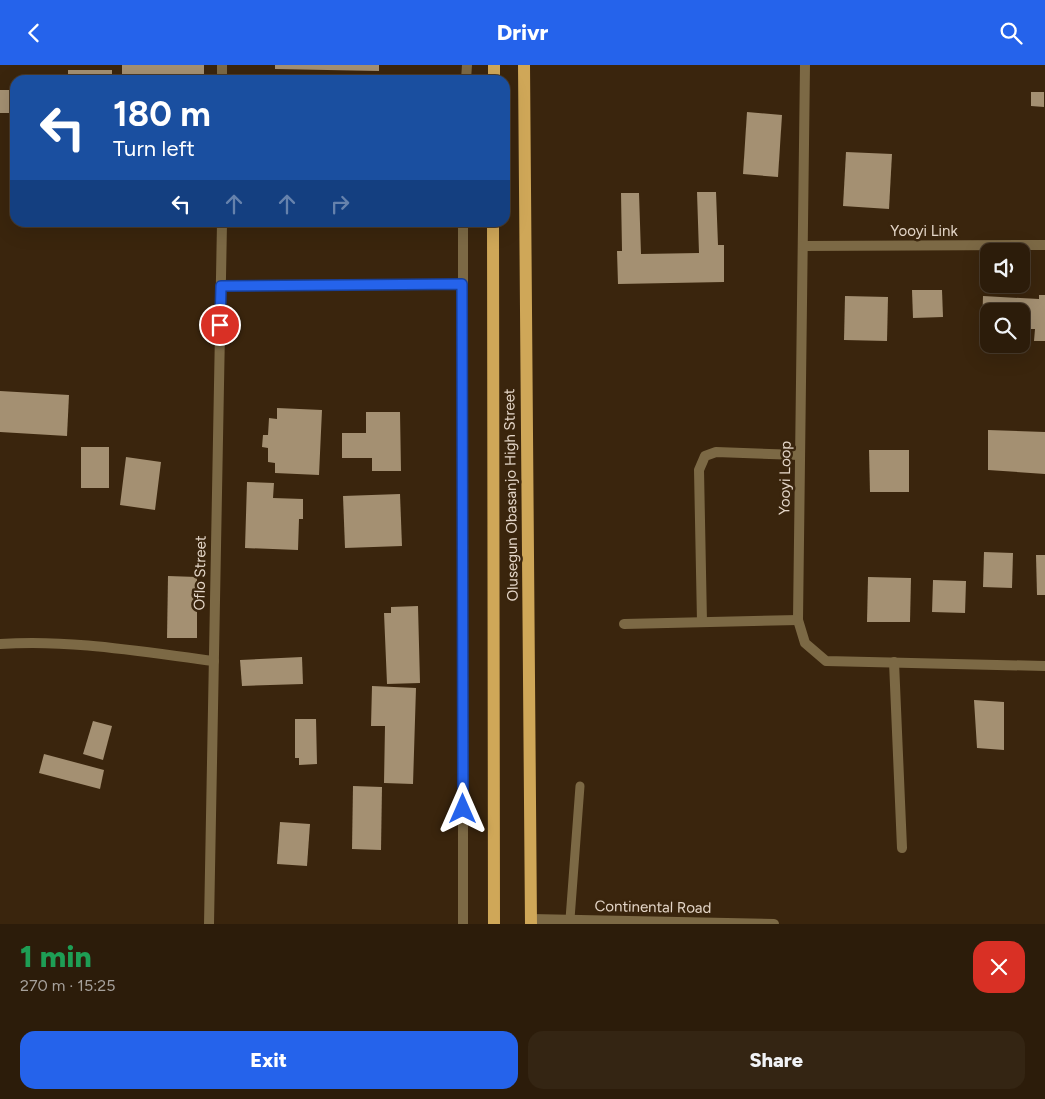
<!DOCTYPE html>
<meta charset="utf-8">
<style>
:root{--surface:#2c1c0a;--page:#342513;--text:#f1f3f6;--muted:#a6a19c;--line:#483a2b;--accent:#2563eb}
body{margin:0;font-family:Figtree,sans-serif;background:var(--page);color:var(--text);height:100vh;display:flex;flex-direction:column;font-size:19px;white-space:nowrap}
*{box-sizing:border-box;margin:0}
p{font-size:16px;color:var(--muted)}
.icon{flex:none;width:28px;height:28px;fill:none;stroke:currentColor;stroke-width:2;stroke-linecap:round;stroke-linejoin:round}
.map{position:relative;height:859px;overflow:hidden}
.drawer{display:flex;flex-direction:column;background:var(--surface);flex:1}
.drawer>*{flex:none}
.top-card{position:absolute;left:10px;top:10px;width:500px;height:152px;border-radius:15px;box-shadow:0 5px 20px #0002,0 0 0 1px var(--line);background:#1a4fa0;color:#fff;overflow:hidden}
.fabs{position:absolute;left:980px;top:178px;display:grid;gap:10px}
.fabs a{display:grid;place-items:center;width:50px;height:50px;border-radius:10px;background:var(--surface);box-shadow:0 5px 20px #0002,0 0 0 1px var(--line);font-size:25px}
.pin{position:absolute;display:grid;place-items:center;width:42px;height:42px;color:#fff;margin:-21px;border:2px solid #fff;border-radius:50%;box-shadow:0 1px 5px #0007}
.me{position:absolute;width:55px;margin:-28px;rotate:0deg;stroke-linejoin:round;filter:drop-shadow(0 0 4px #0008)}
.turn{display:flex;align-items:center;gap:18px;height:105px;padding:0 20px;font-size:22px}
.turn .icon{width:65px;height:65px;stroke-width:2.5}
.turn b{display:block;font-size:35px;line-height:42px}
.lanes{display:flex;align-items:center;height:48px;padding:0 20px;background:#0003;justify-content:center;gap:25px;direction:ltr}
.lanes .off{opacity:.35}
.round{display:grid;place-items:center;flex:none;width:52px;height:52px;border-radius:15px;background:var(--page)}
.overview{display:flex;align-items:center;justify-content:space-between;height:85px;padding:0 20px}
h1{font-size:30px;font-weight:800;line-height:38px;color:#1e9e55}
.primary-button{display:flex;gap:10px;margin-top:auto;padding:10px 20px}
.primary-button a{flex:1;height:58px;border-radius:15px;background:var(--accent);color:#fff;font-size:20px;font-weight:800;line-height:58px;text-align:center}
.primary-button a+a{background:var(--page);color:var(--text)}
header{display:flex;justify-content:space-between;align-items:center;height:65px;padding:0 20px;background:var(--accent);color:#fff;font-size:22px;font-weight:800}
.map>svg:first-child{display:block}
.building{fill:#a49072}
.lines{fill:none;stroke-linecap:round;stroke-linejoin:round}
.service{stroke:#7c6945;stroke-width:9}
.minor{stroke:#7c6945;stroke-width:10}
.primary{stroke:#cfa758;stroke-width:12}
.route-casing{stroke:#184099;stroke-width:12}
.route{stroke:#2563eb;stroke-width:9}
.labels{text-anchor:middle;stroke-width:5;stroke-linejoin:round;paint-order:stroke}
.street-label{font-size:15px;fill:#e4d6c8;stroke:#3a250d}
</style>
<header><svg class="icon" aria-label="back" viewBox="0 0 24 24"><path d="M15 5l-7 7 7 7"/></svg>Drivr<svg class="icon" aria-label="search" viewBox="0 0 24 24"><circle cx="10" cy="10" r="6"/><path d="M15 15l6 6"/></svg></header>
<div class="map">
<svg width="1045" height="859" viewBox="0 0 1045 859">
<rect width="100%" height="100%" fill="#3a250d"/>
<!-- building -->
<g class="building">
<rect x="122" y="0" width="82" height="15"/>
<path d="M 275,0 L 379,0 L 379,6 L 275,4 Z"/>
<rect x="68" y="5" width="44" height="10"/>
<rect x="0" y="25" width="10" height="23"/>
<path d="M 1031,27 L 1044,27 L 1044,42 L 1031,41 Z"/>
<path d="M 747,47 L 782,50 L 778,112 L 743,109 Z"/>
<path d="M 846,87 L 892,89 L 889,144 L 843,141 Z"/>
<path d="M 697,127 L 716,127 L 718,180 L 724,180 L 724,217 L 618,219 L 617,186 L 622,186 L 621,128 L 639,128 L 641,189 L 699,188 Z"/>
<path d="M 379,158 L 416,158 L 416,160 L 379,161 Z"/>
<path d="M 912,225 L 942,225 L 943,252 L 913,253 Z"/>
<path d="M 1039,230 L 1045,230 L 1045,276 L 1034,276 L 1035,264 L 1021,264 L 1021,246 L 989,246 L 989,264 L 982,264 L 983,231 L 1039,234 Z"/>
<path d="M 845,231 L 888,232 L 887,276 L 844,275 Z"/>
<path d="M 0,326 L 69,330 L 67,371 L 0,367 Z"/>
<path d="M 277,343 L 322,345 L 319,410 L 275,408 L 275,398 L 268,397 L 268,383 L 262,382 L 263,370 L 268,370 L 269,353 L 277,354 Z"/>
<path d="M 366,347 L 400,347 L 401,406 L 372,406 L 372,393 L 342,393 L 342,368 L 366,368 Z"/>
<path d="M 988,365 L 1045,367 L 1045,409 L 988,405 Z"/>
<rect x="81" y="382" width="28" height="41"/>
<path d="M 869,385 L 909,385 L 909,427 L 870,427 Z"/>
<path d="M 126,392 L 161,397 L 155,445 L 120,440 Z"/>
<path d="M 247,417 L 274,418 L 273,433 L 303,434 L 303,454 L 299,454 L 298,485 L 245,483 Z"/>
<path d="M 400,429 L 402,481 L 345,483 L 343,431 Z"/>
<path d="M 984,487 L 1013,488 L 1012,523 L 983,522 Z"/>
<path d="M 1036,490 L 1045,490 L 1045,530 L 1037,530 Z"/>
<path d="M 168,511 L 197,512 L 197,573 L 167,573 Z"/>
<path d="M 868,512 L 911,513 L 910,557 L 867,557 Z"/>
<path d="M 933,515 L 966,516 L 965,548 L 932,547 Z"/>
<path d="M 418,541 L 420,618 L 387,619 L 384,548 L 391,548 L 391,542 Z"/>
<path d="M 302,592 L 303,619 L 242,621 L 240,595 Z"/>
<path d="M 372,621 L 416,623 L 413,719 L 384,718 L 385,661 L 371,661 Z"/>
<path d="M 974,635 L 1004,637 L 1004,685 L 977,683 Z"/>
<path d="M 295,654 L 316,654 L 317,699 L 299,700 L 299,693 L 295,693 Z"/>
<path d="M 93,656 L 112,661 L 103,695 L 83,689 Z"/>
<path d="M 44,689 L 104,705 L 100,724 L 39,708 Z"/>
<path d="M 353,721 L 382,722 L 381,785 L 352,784 Z"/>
<path d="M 280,757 L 310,759 L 307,801 L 277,799 Z"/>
</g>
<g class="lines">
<!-- service -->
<path class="service" d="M 570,854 L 580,721"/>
<!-- minor -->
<g class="minor">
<path d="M 805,0 L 798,555 L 805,578 L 826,596 L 1045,601"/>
<path d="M 222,15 L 222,0"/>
<path d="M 466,15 L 467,0"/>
<path d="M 803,181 L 1045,180"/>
<path d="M 221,221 L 462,219"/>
<path d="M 702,557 L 699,405 L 705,391 L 716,387 L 800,390"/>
<path d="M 624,559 L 798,555"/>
<path d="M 0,579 C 71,574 143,587 214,596"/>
<path d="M 894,597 L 902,783"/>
<path d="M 531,854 L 774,859"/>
<path d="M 209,859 L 222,158"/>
<path d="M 463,859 L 463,158"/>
</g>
<!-- primary -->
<g class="primary">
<path d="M 524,0 L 531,859"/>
<path d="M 494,15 L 494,0"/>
<path d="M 493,158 L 494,859"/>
</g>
</g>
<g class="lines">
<defs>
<path id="route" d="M 220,260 L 221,221 L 462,219 L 463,744"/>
</defs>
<!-- route casing -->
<use href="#route" class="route-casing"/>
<!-- route -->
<use href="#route" class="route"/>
</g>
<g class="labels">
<!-- street labels -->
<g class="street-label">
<text x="924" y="171">Yooyi Link</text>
<text transform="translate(785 413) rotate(-89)" y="5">Yooyi Loop</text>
<text transform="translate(511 430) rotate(-91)" y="5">Olusegun Obasanjo High Street</text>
<text transform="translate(200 508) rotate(-89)" y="5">Oflo Street</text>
<text transform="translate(653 842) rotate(1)" y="5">Continental Road</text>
</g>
</g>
</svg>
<div class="fabs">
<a><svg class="icon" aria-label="sound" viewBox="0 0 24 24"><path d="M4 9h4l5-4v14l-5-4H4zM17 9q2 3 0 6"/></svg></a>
<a><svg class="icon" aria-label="search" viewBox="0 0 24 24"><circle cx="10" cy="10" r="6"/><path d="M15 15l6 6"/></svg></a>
</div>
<div class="pin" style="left:220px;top:260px;background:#d93025"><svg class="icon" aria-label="arrive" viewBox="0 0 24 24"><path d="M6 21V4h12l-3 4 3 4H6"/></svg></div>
<svg class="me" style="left:463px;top:744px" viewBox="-20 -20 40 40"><path d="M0-17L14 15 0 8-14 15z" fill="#2563eb" stroke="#fff" stroke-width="4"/></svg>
<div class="top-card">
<div class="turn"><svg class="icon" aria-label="left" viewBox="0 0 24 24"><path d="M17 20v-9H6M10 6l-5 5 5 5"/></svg><div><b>180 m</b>Turn left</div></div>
<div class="lanes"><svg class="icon" aria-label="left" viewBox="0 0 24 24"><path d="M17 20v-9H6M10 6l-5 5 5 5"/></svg><svg class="icon off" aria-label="ahead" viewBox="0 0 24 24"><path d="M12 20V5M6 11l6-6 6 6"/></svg><svg class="icon off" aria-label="ahead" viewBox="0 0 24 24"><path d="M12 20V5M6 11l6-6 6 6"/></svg><svg class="icon off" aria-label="right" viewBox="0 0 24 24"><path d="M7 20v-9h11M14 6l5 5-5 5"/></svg></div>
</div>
</div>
<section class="drawer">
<div class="overview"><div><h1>1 min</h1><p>270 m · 15:25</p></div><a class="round" style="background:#d93025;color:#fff"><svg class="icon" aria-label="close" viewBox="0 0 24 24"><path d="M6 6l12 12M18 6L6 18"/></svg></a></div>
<div class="primary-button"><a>Exit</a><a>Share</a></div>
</section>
